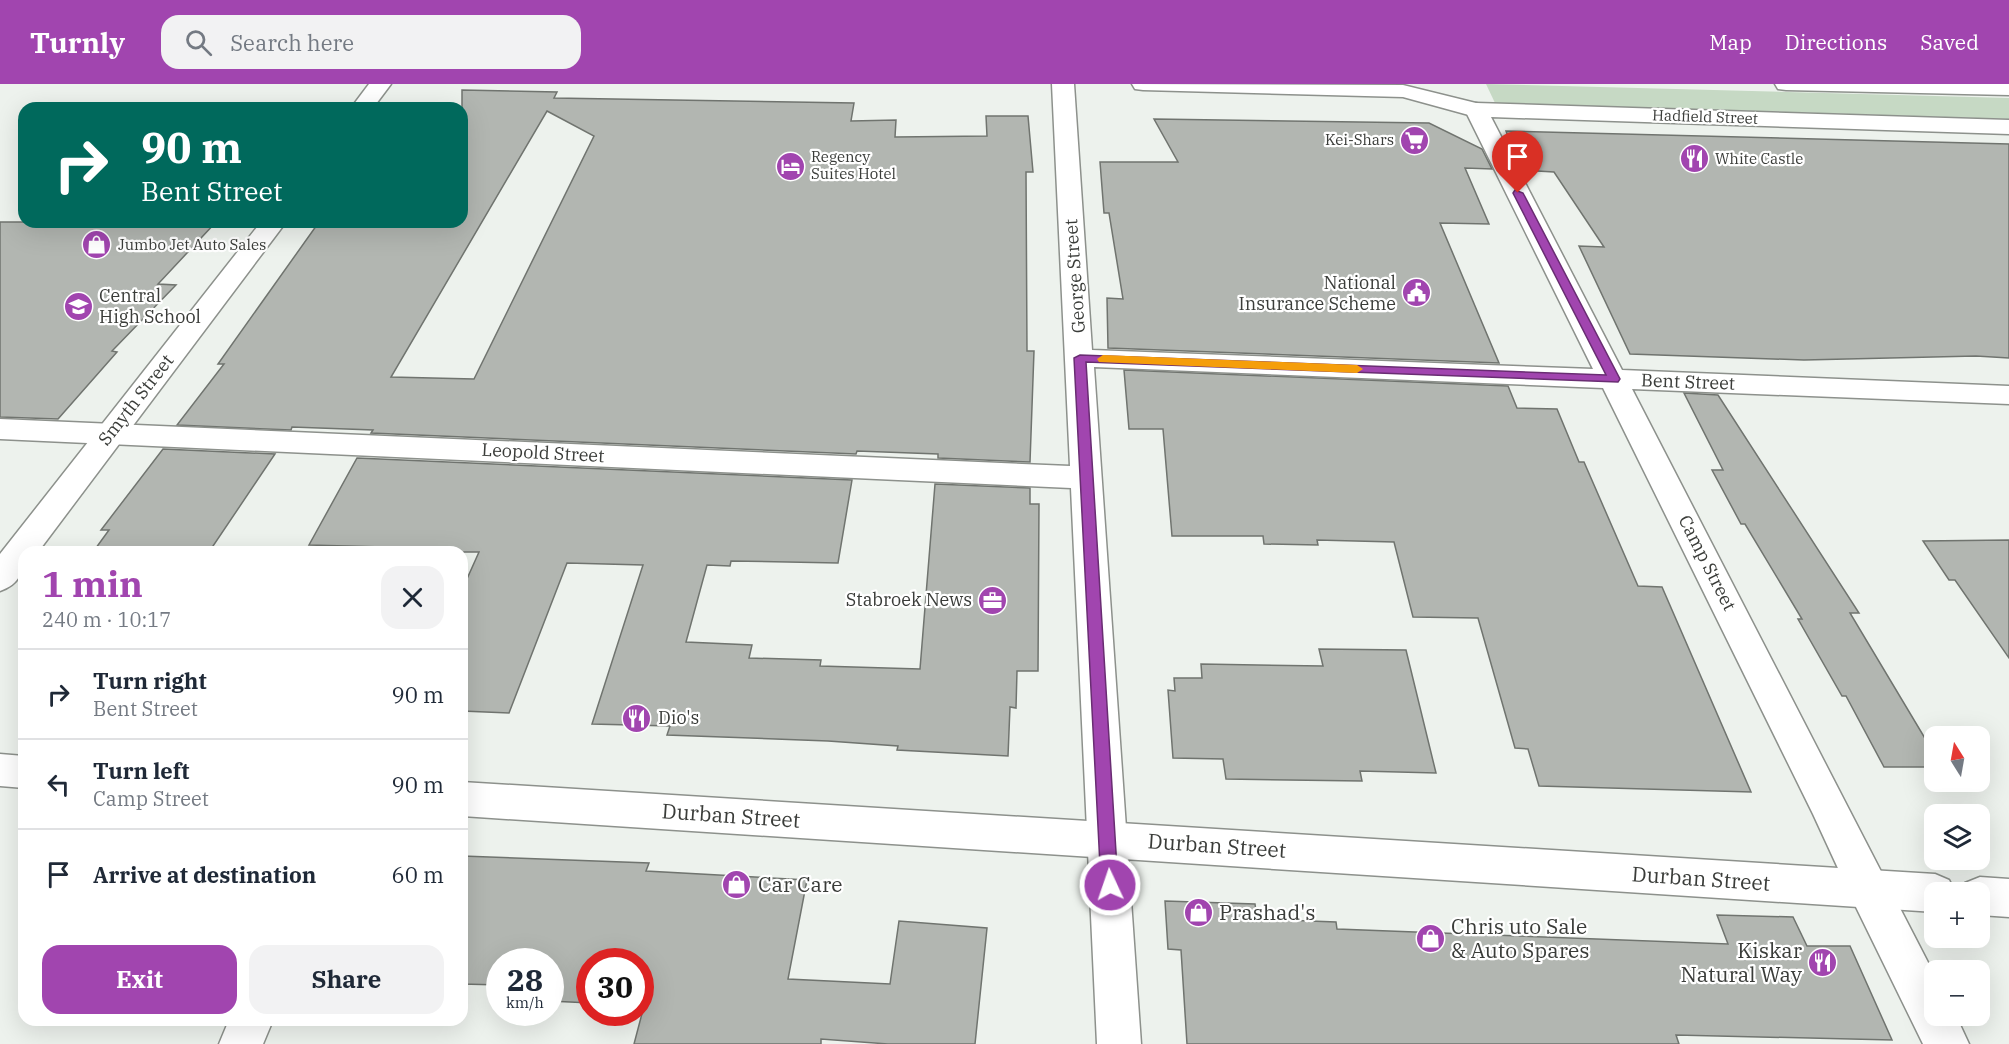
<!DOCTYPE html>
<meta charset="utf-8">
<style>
:root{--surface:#fff;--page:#f2f2f3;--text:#1f2937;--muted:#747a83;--line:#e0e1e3;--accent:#a145af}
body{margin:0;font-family:"IBM Plex Serif",serif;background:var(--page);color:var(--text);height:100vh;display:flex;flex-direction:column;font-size:22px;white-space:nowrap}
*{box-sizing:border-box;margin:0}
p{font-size:20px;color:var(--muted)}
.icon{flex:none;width:33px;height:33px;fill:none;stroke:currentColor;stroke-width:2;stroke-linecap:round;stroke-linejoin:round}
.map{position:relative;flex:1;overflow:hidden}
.details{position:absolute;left:18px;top:462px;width:450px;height:480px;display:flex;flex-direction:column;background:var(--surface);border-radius:18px;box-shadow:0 6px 24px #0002}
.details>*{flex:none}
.hud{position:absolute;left:18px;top:18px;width:450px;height:126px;border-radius:18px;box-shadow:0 6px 24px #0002;background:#00695c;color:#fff;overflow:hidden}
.needle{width:39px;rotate:349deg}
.controls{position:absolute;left:1924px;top:642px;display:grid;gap:12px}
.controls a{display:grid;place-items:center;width:66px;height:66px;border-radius:12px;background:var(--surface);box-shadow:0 6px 24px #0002;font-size:30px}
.speed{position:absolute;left:486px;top:864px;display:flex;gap:12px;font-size:30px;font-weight:700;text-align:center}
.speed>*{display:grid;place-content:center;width:78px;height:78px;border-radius:50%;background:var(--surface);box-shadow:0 6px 24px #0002;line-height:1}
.speed small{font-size:15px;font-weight:400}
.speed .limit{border:9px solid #d22;background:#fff;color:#111}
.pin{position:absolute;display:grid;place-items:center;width:51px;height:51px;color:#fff;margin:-62px -26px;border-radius:50% 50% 50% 0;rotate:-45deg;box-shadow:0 0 6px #0007}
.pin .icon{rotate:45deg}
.me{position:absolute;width:66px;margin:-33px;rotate:357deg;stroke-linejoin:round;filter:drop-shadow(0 0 4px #0008)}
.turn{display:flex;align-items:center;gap:21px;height:126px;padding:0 24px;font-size:27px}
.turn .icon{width:78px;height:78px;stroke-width:2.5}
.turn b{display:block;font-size:42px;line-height:51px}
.round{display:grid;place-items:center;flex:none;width:63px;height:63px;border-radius:18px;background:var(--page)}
.head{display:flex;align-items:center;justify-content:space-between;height:102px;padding:0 24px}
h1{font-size:36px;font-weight:700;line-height:45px;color:var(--accent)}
.cta{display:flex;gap:12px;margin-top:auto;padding:12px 24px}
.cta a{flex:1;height:69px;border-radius:18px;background:var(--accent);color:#fff;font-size:24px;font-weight:700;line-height:69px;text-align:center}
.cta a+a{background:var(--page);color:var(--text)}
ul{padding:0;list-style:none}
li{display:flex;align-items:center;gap:18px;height:90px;padding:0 24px;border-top:2px solid var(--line)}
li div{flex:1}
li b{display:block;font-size:22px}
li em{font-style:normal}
header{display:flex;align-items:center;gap:36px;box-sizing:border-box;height:84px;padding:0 30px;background:var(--accent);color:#fff}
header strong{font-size:28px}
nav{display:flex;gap:33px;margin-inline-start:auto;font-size:21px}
.search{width:420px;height:54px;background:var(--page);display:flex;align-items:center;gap:15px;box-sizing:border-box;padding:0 21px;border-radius:18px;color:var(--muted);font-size:22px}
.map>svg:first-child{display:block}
.green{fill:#c6d9c4}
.building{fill:#b2b6b1;stroke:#70746f;stroke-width:1.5;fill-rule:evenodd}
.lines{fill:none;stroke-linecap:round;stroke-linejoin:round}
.street-casing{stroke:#8d918c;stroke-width:3}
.secondary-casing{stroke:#8d918c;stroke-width:3}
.street{fill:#fff;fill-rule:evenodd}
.secondary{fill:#fff;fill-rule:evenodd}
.route{fill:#a145af;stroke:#692d72;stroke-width:1.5}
.slow{fill:#f59e0b}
.labels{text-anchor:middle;stroke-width:4.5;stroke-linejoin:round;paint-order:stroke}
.far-street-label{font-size:15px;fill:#3a3c39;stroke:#fff}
.far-poi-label{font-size:15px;fill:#3a3c39;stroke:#fff;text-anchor:start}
.street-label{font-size:18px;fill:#3a3c39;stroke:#fff}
.poi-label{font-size:18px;fill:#3a3c39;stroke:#fff;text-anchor:end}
.near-street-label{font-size:21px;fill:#3a3c39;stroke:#fff}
.near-poi-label{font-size:21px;fill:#3a3c39;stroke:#fff;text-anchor:start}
</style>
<header>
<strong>Turnly</strong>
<div class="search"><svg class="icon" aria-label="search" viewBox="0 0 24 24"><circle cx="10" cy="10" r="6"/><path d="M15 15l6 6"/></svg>Search here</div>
<nav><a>Map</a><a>Directions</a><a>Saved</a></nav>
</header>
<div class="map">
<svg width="2009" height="960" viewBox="0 0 2009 960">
<rect width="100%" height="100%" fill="#edf2ed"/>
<!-- green -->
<path class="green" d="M 1486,0 L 2009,14 L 2009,35 L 1495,19 Z"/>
<!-- building -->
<g class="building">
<path d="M 462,6 L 557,8 L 554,14 L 854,19 L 851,37 L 896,36 L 895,53 L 987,52 L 986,32 L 1028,32 L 1033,88 L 1026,88 L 1027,267 L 1034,267 L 1030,378 L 938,374 L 938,370 L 857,367 L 856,370 L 371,349 L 373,346 L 292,343 L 291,346 L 177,341 L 224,280 L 218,280 L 319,138 L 462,138 ZM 547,27 L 594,52 L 474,295 L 391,293 Z"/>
<path d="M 1154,35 L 1429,39 L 1482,65 L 1492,85 L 1465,84 L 1489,140 L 1440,139 L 1499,279 L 1108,264 L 1107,214 L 1123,215 L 1109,129 L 1104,129 L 1100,78 L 1178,78 Z"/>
<path d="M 1506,47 L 2009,60 L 2009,274 L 1976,272 L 1804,276 L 1630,270 L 1579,162 L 1604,163 L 1554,88 L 1521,86 Z"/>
<path d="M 0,138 L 216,138 L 158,200 L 176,201 L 112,267 L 117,268 L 58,335 L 0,333 Z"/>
<path d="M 1124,286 L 1508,302 L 1517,324 L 1557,325 L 1579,378 L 1584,378 L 1638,502 L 1662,503 L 1751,708 L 1539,702 L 1528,665 L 1515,664 L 1478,534 L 1413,533 L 1394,458 L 1317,456 L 1318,461 L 1264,460 L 1263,452 L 1172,452 L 1163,345 L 1129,345 Z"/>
<path d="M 1684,309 L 1718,311 L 1859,529 L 1850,529 L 1935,671 L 1935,683 L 1884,683 L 1846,612 L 1842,612 L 1798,535 L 1802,535 L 1745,440 L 1741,440 L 1712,386 L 1723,386 Z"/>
<path d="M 163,365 L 275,370 L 209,468 L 93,468 L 109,446 L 101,446 Z"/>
<path d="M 357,374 L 852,396 L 838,479 L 731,477 L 730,482 L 707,481 L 686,558 L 752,561 L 749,574 L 821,576 L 820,582 L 920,585 L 935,400 L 1030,404 L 1030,420 L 1039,420 L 1038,587 L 1017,587 L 1016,624 L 1010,623 L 1008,672 L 897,666 L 898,662 L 828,657 L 667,651 L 670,642 L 592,640 L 643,481 L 567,479 L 509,629 L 462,627 L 462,506 L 479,468 L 381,468 L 383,463 L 309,461 Z"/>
<path d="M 2009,456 L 2009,574 L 1955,496 L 1949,496 L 1923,457 Z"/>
<path d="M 1319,565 L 1406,566 L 1436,689 L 1360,687 L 1362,697 L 1226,695 L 1223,675 L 1173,674 L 1168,606 L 1175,607 L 1174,594 L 1202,594 L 1201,580 L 1323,582 Z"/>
<path d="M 462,772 L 649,779 L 646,787 L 807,796 L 788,895 L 890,900 L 899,837 L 987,844 L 975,960 L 888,960 L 821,955 L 821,960 L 634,960 L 644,922 L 640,922 L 640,878 L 590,878 L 590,919 L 550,917 L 550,878 L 500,878 L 500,901 L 462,900 Z"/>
<path d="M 1165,817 L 1255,820 L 1257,835 L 1336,838 L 1337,845 L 1728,860 L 1717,831 L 1793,833 L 1807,862 L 1850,862 L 1892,956 L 1676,951 L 1679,960 L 1187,960 L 1181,866 L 1168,865 Z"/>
</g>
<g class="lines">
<defs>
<g id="street">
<path d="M 1052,0 L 1074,0 L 1092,266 L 1593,285 L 1465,26 L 1468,21 L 1476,19 L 2009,36 L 2009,50 L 1491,33 L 1622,286 L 2009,302 L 2009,320 L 1632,305 L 1935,892 L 1935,932 L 1956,932 L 1969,960 L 1923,960 L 1854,819 L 1813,730 L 1603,304 L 1094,283 L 1141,960 L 1097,960 L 1071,404 L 0,355 L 0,335 L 1070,382 Z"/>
<path d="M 1775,0 L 2009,0 L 2009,11 L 1786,6 L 1778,5 Z"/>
<path d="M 229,936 L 273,936 L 263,960 L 219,960 Z"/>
</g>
<g id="secondary">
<path d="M 369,0 L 391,0 L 373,24 L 351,24 Z"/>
<path d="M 1132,0 L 1403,1 L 1484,21 L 1487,26 L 1484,31 L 1476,33 L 1403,13 L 1143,6 L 1135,5 Z"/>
<path d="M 261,138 L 286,138 L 38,468 L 24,468 C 24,487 20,500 0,507 L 0,470 Z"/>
<path d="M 0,670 L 24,672 L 24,704 L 0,702 Z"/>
<path d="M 462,698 L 1935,790 L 1949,796 L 1955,808 L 1935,808 L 1935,828 L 462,732 Z"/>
<path d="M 1980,793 L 2009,795 L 2009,833 L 1980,831 L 1980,808 L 1961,808 L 1965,799 Z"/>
</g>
</defs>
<!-- street casing -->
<use href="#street" class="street-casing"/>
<!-- secondary casing -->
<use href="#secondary" class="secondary-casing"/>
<!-- street -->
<use href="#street" class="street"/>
<!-- secondary -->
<use href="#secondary" class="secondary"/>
</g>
<!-- route -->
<path class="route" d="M 1515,106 L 1523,109 L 1620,295 L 1618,298 L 1086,278 L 1118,801 L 1116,806 L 1110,808 L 1104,806 L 1101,801 L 1074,274 L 1080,271 L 1606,291 L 1513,109 Z"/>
<!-- slow -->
<path class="slow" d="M 1103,271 L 1357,281 L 1363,285 L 1357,289 L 1099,278 L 1097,275 Z"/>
<!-- icons -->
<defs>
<symbol id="supermarket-disc" viewBox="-11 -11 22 22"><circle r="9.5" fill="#a145af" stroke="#fff"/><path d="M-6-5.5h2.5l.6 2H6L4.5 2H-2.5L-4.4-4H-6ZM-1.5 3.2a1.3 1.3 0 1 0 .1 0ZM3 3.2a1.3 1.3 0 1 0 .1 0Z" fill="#fff"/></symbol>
<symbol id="restaurant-disc" viewBox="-11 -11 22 22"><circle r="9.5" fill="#a145af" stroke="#fff"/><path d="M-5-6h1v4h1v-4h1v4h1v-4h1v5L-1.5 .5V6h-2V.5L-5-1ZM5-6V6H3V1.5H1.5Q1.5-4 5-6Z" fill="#fff"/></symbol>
<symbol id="hotel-disc" viewBox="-11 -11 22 22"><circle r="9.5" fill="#a145af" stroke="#fff"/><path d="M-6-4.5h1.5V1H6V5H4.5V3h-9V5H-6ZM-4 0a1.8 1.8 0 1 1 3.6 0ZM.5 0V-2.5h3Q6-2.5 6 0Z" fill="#fff"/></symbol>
<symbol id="shop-disc" viewBox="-11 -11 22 22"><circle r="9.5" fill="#a145af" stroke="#fff"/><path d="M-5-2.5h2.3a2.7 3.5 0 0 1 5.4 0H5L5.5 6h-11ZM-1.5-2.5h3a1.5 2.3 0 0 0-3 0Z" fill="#fff"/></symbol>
<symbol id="civic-disc" viewBox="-11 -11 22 22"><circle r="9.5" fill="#a145af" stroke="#fff"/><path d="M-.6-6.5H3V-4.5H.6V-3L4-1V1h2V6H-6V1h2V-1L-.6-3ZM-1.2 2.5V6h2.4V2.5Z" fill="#fff"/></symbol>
<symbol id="school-disc" viewBox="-11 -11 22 22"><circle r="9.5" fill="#a145af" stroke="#fff"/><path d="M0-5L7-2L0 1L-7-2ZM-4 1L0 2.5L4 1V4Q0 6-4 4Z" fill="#fff"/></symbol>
<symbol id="office-disc" viewBox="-11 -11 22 22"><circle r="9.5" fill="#a145af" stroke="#fff"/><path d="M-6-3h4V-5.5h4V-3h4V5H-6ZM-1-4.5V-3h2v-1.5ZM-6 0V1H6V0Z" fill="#fff"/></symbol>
</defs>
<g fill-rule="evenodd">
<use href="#supermarket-disc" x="1398" y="40" width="33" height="33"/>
<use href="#restaurant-disc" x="1678" y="58" width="33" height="33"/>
<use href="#hotel-disc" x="774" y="66" width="33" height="33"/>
<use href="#shop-disc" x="80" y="144" width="33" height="33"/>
<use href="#civic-disc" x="1400" y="192" width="33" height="33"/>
<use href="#school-disc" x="62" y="206" width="33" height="33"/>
<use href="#office-disc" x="976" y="500" width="33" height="33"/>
<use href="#restaurant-disc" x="620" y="618" width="33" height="33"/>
<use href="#shop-disc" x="720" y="784" width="33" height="33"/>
<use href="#shop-disc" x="1182" y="812" width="33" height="33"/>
<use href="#shop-disc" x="1414" y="838" width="33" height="33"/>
<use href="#restaurant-disc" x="1806" y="862" width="33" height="33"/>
</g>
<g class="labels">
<!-- far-street labels -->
<g class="far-street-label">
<text transform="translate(1705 33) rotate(2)" y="5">Hadfield Street</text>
</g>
<!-- far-poi labels -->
<g class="far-poi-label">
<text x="1394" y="61" text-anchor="end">Kei-Shars</text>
<text x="811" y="78">Regency<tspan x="811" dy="17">Suites Hotel</tspan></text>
<text x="1715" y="80">White Castle</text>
<text x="118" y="166">Jumbo Jet Auto Sales</text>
</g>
<!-- street labels -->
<g class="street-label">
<text transform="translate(1075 192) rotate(-94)" y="6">George Street</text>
<text transform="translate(1688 298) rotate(2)" y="6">Bent Street</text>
<text transform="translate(136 316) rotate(-52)" y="6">Smyth Street</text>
<text transform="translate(543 369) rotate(3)" y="6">Leopold Street</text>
<text transform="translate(1707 479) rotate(63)" y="6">Camp Street</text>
</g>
<!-- poi labels -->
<g class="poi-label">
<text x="1396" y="205">National<tspan x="1396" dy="21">Insurance Scheme</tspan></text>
<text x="99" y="218" text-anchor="start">Central<tspan x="99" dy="21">High School</tspan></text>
<text x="972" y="522">Stabroek News</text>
<text x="658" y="640" text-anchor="start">Dio's</text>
</g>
<!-- near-street labels -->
<g class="near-street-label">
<text transform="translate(731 732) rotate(4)" y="7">Durban Street</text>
<text transform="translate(1217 762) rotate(4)" y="7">Durban Street</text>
<text transform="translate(1701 795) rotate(4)" y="7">Durban Street</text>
</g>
<!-- near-poi labels -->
<g class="near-poi-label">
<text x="758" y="808">Car Care</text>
<text x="1219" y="836">Prashad's</text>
<text x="1451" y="850">Chris uto Sale<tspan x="1451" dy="24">&amp; Auto Spares</tspan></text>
<text x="1802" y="874" text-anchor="end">Kiskar<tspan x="1802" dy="24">Natural Way</tspan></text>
</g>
</g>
</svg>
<div class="controls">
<a><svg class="needle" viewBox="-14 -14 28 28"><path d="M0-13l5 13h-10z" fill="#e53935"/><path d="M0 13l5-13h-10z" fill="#747a83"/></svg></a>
<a><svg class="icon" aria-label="layers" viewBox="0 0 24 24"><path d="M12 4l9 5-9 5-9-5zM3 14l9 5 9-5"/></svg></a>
<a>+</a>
<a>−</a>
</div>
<div class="speed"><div>28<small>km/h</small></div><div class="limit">30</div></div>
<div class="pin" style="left:1518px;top:109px;background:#d93025"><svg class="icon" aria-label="arrive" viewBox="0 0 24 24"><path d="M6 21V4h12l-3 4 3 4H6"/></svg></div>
<svg class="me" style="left:1110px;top:801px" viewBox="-20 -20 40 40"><circle r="17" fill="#a145af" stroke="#fff" stroke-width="3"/><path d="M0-11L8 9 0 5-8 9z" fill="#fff"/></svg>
<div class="hud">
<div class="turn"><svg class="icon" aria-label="right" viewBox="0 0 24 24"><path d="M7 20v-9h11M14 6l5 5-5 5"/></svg><div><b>90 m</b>Bent Street</div></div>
</div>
<section class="details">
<div class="head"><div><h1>1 min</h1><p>240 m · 10:17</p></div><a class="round"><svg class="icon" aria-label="close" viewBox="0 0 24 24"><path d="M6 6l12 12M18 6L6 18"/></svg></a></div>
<ul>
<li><svg class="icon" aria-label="right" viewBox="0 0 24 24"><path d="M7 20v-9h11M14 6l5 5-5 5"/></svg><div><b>Turn right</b><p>Bent Street</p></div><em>90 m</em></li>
<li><svg class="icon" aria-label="left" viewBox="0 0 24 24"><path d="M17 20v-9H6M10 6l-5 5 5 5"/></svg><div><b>Turn left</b><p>Camp Street</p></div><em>90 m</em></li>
<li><svg class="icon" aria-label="arrive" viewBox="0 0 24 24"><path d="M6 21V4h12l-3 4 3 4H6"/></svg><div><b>Arrive at destination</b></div><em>60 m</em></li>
</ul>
<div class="cta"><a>Exit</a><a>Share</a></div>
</section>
</div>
